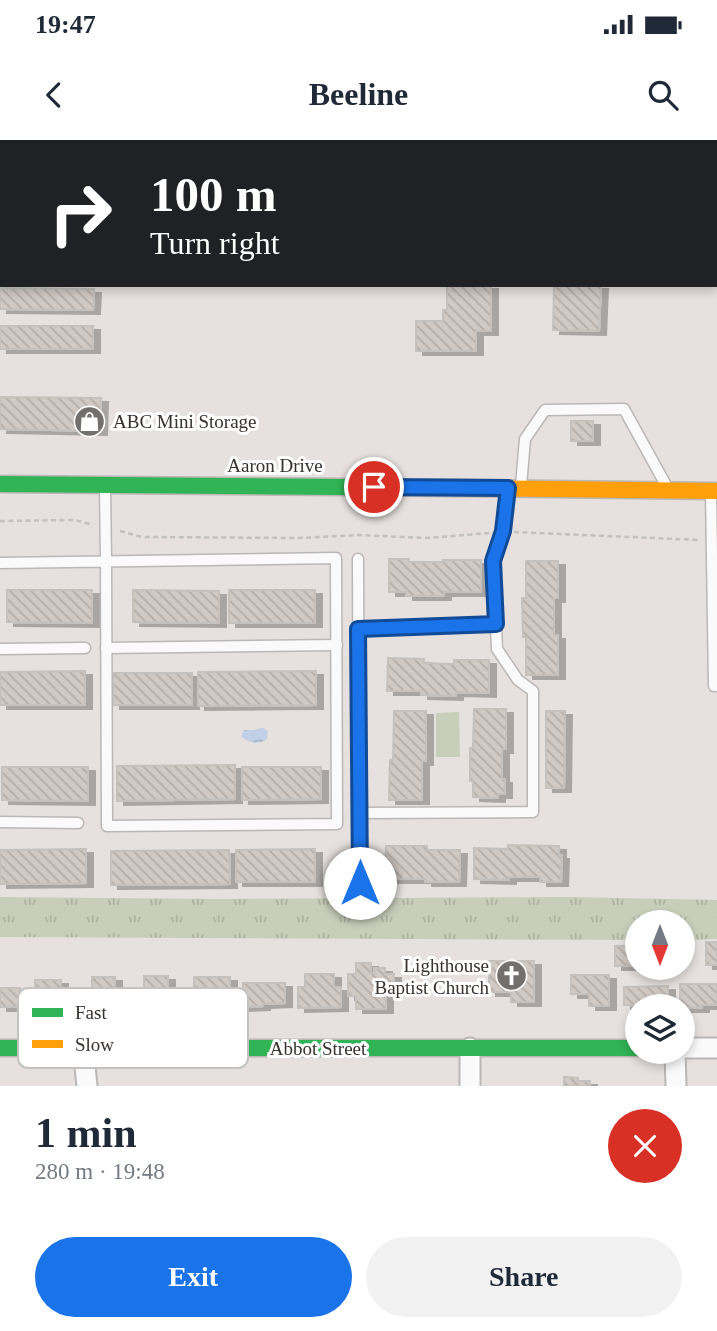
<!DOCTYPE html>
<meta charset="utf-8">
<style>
:root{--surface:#fff;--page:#f2f2f3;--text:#1f2937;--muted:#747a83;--accent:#1a73e8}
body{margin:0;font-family:Georgia,serif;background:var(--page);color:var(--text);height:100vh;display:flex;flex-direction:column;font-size:26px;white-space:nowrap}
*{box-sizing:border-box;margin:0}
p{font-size:23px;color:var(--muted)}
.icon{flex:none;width:38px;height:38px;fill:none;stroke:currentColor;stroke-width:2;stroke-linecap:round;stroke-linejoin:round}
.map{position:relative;height:946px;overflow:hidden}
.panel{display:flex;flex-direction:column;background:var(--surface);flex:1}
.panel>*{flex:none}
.top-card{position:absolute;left:0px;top:0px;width:718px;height:147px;box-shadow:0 4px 10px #0003;background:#202124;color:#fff;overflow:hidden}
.needle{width:46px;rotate:180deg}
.fabs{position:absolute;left:625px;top:770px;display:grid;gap:14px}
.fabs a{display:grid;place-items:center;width:70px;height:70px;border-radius:50%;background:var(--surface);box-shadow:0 4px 10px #0003;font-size:35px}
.pin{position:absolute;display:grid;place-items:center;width:60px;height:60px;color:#fff;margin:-30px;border:4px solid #fff;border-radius:50%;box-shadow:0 2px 7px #0007}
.me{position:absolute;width:77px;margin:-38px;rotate:0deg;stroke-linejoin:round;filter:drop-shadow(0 0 5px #0008)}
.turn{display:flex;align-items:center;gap:24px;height:147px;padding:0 35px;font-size:32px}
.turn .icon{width:91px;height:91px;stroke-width:2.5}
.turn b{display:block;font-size:49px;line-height:60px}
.round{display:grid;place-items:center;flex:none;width:74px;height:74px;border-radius:37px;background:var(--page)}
.summary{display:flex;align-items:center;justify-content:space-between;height:119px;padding:0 35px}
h1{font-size:42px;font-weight:700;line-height:52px}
.cta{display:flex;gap:14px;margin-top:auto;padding:14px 35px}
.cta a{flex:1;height:80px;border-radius:42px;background:var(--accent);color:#fff;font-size:28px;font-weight:700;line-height:80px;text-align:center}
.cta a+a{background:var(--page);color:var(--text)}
.status{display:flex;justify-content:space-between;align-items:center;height:49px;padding:0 35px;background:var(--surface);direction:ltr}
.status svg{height:19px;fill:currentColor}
header{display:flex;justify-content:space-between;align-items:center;height:91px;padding:0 35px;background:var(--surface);font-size:32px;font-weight:700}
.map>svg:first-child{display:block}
.park{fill:url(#park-tufts)}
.garden{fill:#c7ceba}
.water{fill:url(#water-waves)}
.building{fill:url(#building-back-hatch);stroke:#c4c1be;stroke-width:2;filter:url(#shadow)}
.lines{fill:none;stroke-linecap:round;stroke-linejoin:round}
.lane-casing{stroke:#bbb7b5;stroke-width:13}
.street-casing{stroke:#bbb7b5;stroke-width:23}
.fast-casing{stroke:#bbb7b5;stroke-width:19}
.slow-casing{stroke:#bbb7b5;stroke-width:19}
.path{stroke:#c2c1bf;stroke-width:2.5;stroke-dasharray:5 3.5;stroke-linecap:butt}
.lane{stroke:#fbfafa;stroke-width:10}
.street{stroke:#fbfafa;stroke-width:19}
.fast{stroke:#30b455;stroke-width:16}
.slow{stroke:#ff9f0a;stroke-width:16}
.route-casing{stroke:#114b97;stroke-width:18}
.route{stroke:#1a73e8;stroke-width:12}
.labels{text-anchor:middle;stroke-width:6;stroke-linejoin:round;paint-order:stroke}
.poi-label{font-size:19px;fill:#35322f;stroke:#fff;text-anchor:start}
.street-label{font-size:19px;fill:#35322f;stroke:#fff}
.key{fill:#fff;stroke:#c2c2c1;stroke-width:2}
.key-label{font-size:19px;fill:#35322f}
</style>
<div class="status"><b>19:47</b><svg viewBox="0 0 49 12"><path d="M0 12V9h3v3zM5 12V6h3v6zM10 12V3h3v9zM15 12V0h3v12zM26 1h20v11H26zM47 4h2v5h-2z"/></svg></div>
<header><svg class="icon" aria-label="back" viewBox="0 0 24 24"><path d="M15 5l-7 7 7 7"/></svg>Beeline<svg class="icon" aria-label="search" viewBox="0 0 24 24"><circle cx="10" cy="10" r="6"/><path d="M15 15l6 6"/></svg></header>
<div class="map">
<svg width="717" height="946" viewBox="0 0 717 946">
<defs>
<pattern id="park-tufts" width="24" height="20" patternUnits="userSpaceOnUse" patternTransform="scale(1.75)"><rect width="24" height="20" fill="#c7ceba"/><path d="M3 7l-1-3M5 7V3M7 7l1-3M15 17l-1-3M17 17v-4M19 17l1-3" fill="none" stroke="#acb1a0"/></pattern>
<pattern id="water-waves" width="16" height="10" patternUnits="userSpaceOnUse" patternTransform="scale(1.75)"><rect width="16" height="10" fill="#c1d0e6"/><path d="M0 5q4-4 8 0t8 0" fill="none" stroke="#a6b3c6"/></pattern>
<pattern id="building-back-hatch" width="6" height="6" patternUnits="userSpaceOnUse" patternTransform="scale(1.75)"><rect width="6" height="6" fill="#d1c9c3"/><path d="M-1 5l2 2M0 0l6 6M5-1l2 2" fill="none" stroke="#b4ada8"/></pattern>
<filter id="shadow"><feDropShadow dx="7" dy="4" stdDeviation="0" flood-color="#0004"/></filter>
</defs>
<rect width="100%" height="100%" fill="#e6e1de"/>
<!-- park -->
<path class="park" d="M 0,757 L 215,759 L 569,757 L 717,760 L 717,799 L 683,800 L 682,782 L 637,782 L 637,800 L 0,797 Z"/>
<!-- garden -->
<path class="garden" d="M 459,572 L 460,617 L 436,617 L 436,573 Z"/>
<!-- water -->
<path class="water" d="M 260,588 L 263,588 L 268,591 L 267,599 C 259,605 248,603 241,596 L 244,590 L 253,590 Z"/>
<!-- building -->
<g class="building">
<path d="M 447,145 L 491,145 L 491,191 L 476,191 L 476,211 L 416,211 L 416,181 L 443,181 L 443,170 L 447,170 Z"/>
<path d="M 554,145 L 601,145 L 599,191 L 553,190 Z"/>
<path d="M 0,148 L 94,149 L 93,170 L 0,169 Z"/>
<rect x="0" y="186" width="93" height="23"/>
<path d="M 0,257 L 101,258 L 100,291 L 0,289 Z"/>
<rect x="571" y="281" width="22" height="20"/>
<path d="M 389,419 L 409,419 L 409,422 L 443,422 L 443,420 L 481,420 L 481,452 L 444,452 L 444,456 L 406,456 L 406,452 L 389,452 Z"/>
<path d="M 526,421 L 558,421 L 558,458 L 554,458 L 554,495 L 558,495 L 558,535 L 526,535 L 526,497 L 523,497 L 522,458 L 526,458 Z"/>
<path d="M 7,450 L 92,450 L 92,483 L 7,482 Z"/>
<path d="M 133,450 L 219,451 L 219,483 L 133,482 Z"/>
<rect x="229" y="450" width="86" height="33"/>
<path d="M 388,518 L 424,519 L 423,523 L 454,524 L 454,520 L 489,520 L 489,553 L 456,552 L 456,556 L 421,555 L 421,551 L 387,551 Z"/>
<path d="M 85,531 L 85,565 L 0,565 L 0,532 Z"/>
<path d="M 316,531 L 316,565 L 198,566 L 198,532 Z"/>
<rect x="113" y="533" width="79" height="32"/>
<path d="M 474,569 L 506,569 L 506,609 L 502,609 L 502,639 L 505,639 L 505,654 L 498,654 L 498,658 L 473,657 L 473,641 L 470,641 L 470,608 L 473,608 Z"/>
<path d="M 394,571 L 426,571 L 426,621 L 422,621 L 422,660 L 389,660 L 390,620 L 393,620 Z"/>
<path d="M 546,571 L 565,571 L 564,648 L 546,648 Z"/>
<path d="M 235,625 L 235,659 L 117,661 L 117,626 Z"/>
<path d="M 2,627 L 88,627 L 88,661 L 2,660 Z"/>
<path d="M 242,627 L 321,627 L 321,659 L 242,660 Z"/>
<path d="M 508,705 L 559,706 L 559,715 L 562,715 L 561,742 L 540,742 L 540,737 L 509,737 L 509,740 L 474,739 L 474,708 L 508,709 Z"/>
<path d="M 386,706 L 427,706 L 427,710 L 460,710 L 459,742 L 425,742 L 425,739 L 385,739 Z"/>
<path d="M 86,709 L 86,743 L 0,744 L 0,710 Z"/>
<path d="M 315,709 L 315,742 L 236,742 L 236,710 Z"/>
<path d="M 229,710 L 230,744 L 111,745 L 111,711 Z"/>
<rect x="706" y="802" width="11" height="23"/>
<path d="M 615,806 L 632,806 L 631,826 L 615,826 Z"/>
<path d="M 489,821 L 534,821 L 534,862 L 511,862 L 511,852 L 489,852 Z"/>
<path d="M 356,823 L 371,823 L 371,833 L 374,833 L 374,828 L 385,828 L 385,834 L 394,834 L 394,855 L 386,855 L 386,869 L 356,869 L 356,856 L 348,856 L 348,834 L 356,834 Z"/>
<path d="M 305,834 L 334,834 L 334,847 L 341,847 L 341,867 L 298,868 L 298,847 L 305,847 Z"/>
<path d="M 571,835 L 609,835 L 609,866 L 589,866 L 589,854 L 571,854 Z"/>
<path d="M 144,836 L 168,836 L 168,850 L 178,850 L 178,872 L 144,872 Z"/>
<path d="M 92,837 L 115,837 L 115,850 L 126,850 L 126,872 L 92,872 Z"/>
<path d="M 194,837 L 230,837 L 230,856 L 222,856 L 222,868 L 202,868 L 202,856 L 194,856 Z"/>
<path d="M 35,840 L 61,840 L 61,867 L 36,868 Z"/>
<path d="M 243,843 L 285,843 L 285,863 L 263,864 L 263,866 L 243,867 Z"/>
<path d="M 680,844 L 717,844 L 717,865 L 702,865 L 702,868 L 682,868 L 682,866 L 680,866 Z"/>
<path d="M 668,846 L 668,865 L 661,865 L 661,866 L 624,865 L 624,847 Z"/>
<path d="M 0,848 L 20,848 L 19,867 L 0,867 Z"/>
<path d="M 564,937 L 578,938 L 578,941 L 590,941 L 590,946 L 564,946 Z"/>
</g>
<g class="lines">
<defs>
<g id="lane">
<path d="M 521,346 L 525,299 L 545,270 L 624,269 L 667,347"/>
<path d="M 711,351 L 714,546 L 717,546"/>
<path d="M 358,419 L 359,673 L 533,672 L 533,551 L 518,540 L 497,509 L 493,421 L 503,391 L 508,352"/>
<path d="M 0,423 L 336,418 L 337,684 L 107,686 L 106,421 L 105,348"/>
<path d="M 358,489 L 496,484"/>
<path d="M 106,508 L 337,505"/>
<path d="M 0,509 L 85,508"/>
<path d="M 359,673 L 360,743"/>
<path d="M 0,682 L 78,683"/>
</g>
<g id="street">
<path d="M 83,907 L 87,946"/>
<path d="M 470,908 L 470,946"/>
<path d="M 682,908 L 717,908"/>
<path d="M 675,912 L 676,946"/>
</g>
<g id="fast">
<path d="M 716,7 L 717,7"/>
<path d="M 0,344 L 456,348"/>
<path d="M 0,908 L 637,908"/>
</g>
<g id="slow">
<path d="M 333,0 L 476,2"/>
<path d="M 456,348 L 717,351"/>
</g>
</defs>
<!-- lane casing -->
<use href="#lane" class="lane-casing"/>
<!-- street casing -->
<use href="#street" class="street-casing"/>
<!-- fast casing -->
<use href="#fast" class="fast-casing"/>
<!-- slow casing -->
<use href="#slow" class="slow-casing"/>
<!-- path -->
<g class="path">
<path d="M 0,381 L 75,380 L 93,385"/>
<path d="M 120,391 L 142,397 L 300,398 L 358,395 L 427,398 L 490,393"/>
<path d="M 514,392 L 700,400"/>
</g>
<!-- lane -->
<use href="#lane" class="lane"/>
<!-- street -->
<use href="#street" class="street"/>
<!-- fast -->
<use href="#fast" class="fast"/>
<!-- slow -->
<use href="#slow" class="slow"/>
</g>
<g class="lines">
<defs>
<path id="route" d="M 360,743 L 358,489 L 496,484 L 493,421 L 503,391 L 508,348 L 374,347"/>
</defs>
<!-- route casing -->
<use href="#route" class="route-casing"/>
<!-- route -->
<use href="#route" class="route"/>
</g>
<!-- icons -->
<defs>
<symbol id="shop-disc" viewBox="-11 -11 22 22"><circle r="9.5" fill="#736f6c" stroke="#fff"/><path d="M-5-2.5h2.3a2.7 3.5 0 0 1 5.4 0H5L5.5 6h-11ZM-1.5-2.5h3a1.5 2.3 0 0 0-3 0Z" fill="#fff"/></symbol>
<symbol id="church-disc" viewBox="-11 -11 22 22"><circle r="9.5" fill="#736f6c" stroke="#fff"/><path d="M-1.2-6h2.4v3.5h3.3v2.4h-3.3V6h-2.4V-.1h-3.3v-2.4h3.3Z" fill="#fff"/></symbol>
</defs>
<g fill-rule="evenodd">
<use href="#shop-disc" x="72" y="264" width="35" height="35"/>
<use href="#church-disc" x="494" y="818" width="35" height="35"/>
</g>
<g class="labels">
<!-- poi labels -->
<g class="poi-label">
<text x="113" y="288">ABC Mini Storage</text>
<text x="489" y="832" text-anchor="end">Lighthouse<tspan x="489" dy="22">Baptist Church</tspan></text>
</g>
<!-- street labels -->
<g class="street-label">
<text x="275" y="332">Aaron Drive</text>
<text x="318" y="915">Abbot Street</text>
</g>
</g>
<!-- legend -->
<rect x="18" y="848" width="230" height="80" rx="10" class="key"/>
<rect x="32" y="868" width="31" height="9" fill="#30b455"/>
<rect x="32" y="900" width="31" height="8" fill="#ff9f0a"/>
<g class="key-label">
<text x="75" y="879">Fast</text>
<text x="75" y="911">Slow</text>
</g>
</svg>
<div class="fabs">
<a><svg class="needle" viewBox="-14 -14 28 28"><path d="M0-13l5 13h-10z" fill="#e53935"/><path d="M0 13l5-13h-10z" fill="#747a83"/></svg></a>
<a><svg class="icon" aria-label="layers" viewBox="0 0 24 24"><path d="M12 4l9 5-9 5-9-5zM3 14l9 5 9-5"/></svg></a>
</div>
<div class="pin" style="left:374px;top:347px;background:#d93025"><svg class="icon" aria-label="arrive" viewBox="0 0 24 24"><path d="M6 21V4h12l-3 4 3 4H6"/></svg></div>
<svg class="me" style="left:360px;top:743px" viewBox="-20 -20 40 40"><circle r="19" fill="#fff"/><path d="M0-13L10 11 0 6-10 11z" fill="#1a73e8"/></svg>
<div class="top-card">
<div class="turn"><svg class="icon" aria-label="right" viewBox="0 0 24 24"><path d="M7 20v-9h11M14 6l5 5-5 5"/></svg><div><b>100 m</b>Turn right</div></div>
</div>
</div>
<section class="panel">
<div class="summary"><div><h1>1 min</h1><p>280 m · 19:48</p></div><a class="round" style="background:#d93025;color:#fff"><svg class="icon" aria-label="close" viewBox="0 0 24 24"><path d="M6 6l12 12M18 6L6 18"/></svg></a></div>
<div class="cta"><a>Exit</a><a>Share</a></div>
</section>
